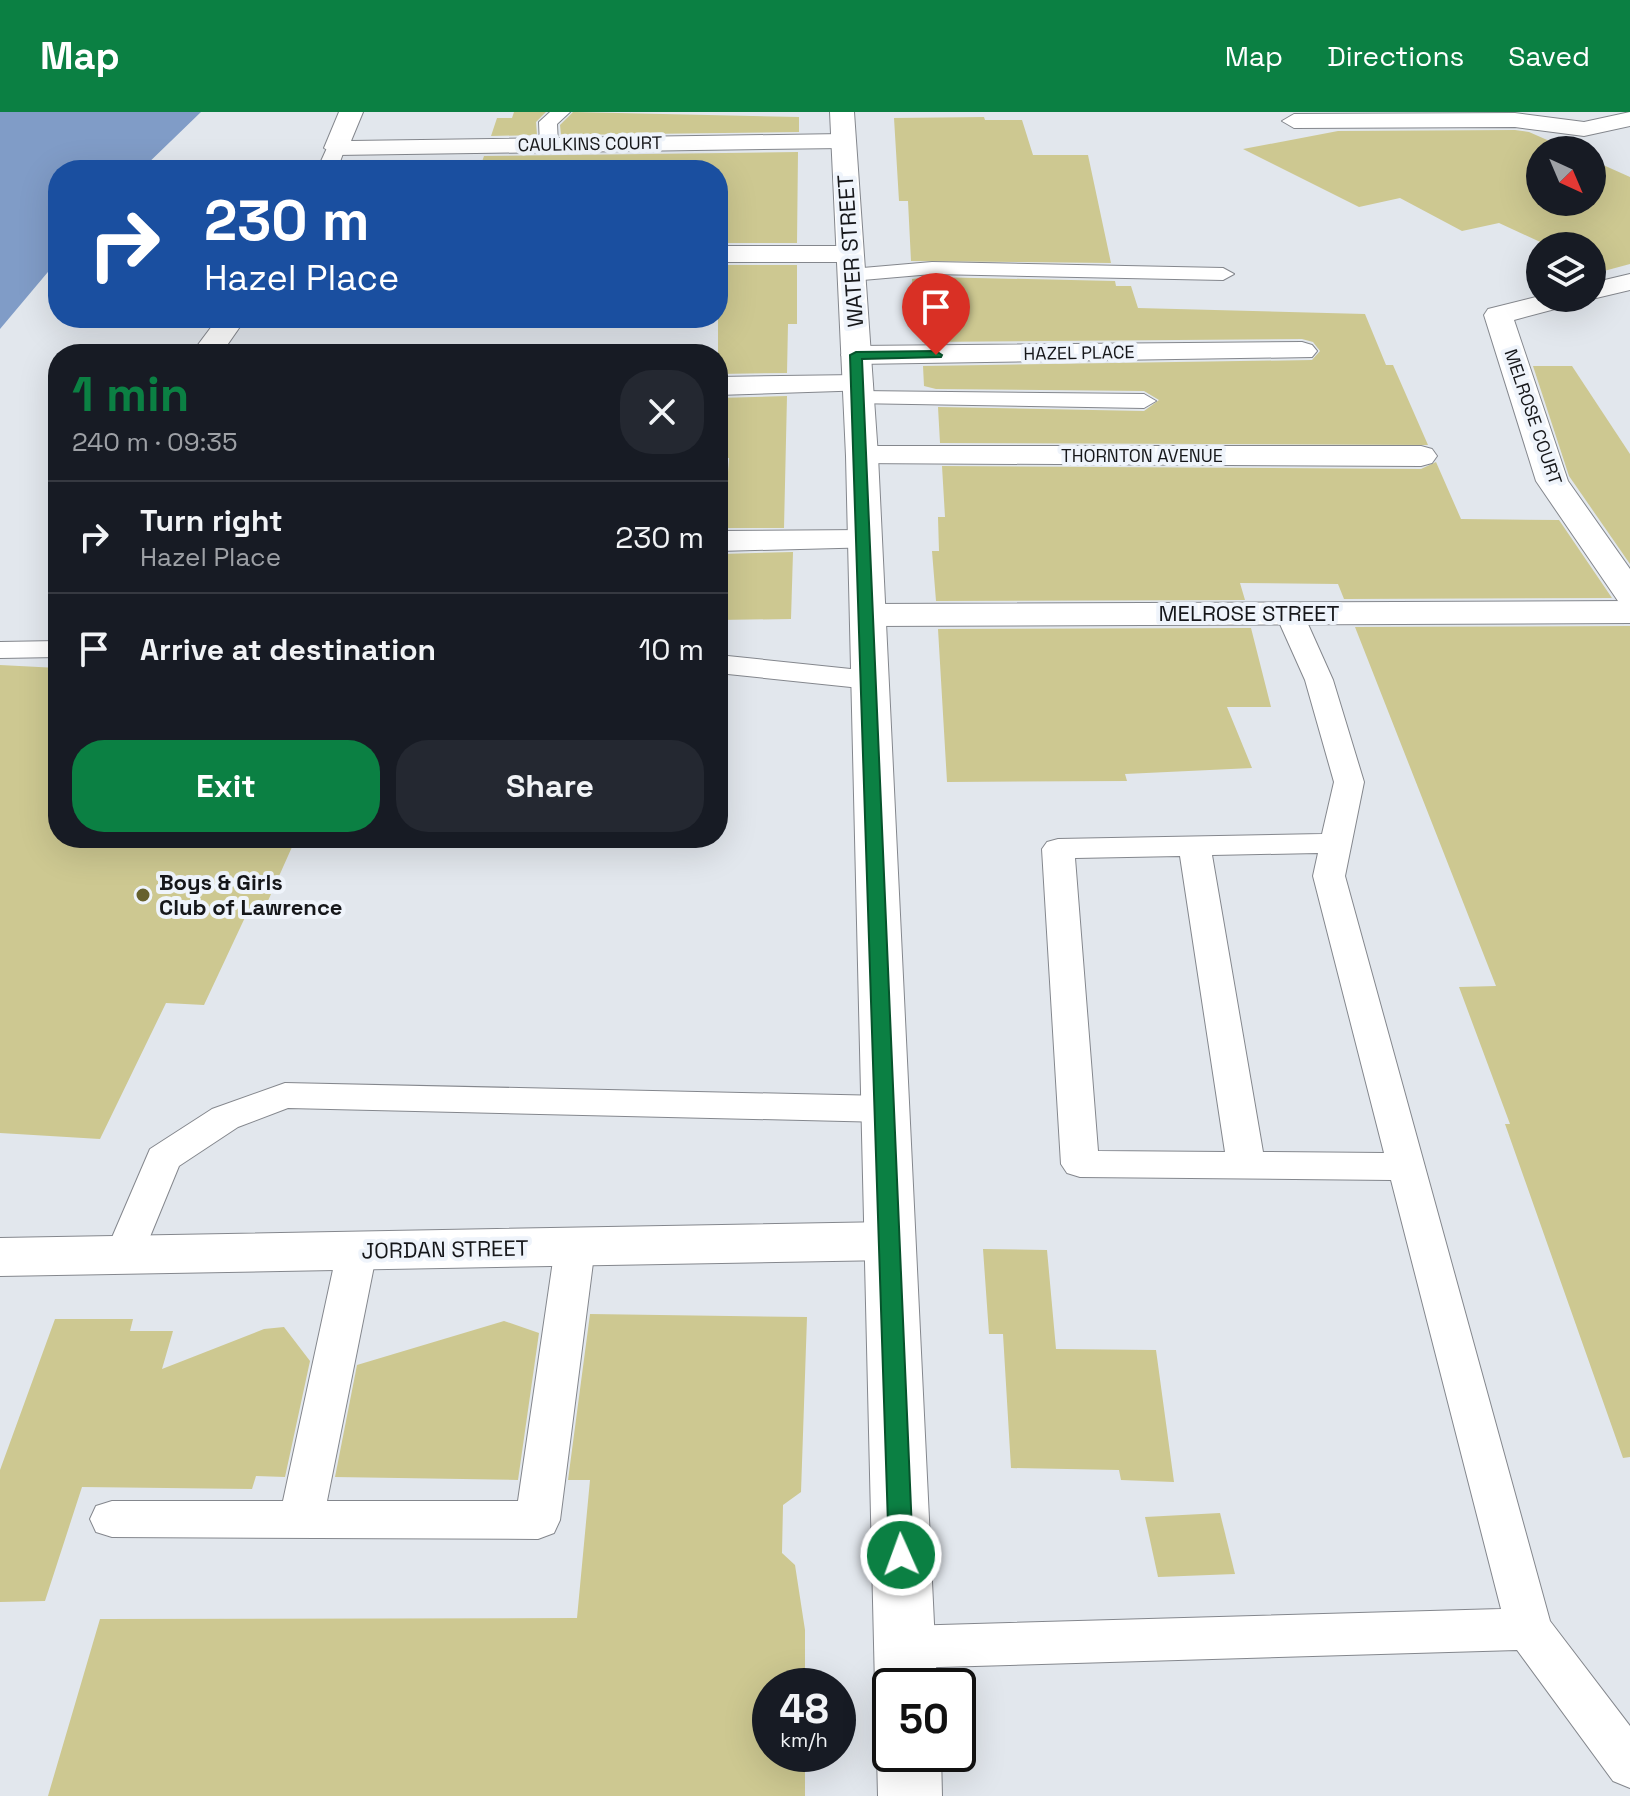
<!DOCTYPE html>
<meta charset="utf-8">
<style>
:root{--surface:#171b24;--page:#242831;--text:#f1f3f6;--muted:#9ea1a6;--line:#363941;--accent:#0b8043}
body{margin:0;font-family:"Space Grotesk",sans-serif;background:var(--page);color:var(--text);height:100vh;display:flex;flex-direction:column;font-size:30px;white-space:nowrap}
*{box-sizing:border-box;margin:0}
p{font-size:26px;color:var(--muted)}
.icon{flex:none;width:44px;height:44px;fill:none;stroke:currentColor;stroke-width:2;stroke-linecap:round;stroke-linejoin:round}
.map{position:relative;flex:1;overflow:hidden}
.panel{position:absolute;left:48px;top:232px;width:680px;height:504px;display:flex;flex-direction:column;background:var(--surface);border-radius:32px;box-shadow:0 8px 32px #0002}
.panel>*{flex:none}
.top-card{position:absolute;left:48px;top:48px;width:680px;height:168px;border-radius:32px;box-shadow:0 8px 32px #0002;background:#1a4fa0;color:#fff;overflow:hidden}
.needle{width:52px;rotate:136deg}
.tools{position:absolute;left:1526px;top:24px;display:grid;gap:16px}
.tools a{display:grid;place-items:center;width:80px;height:80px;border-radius:50%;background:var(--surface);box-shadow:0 8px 32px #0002;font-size:40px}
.speed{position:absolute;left:752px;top:1556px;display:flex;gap:16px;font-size:40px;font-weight:700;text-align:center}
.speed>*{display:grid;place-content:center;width:104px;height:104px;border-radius:50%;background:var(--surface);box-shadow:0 8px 32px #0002;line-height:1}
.speed small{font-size:20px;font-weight:400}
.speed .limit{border:4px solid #111;border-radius:12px;background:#fff;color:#111}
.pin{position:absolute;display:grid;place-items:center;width:68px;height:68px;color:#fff;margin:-82px -34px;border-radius:50% 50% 50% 0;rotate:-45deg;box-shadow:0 0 8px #0007}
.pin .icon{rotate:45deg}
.me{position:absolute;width:88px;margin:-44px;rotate:358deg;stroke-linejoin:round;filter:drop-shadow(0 0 6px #0008)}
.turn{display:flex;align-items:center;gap:28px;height:168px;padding:0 24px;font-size:36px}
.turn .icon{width:104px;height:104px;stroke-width:2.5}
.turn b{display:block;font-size:56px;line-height:68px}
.round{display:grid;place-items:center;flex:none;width:84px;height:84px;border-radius:32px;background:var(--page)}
.summary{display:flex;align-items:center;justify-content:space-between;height:136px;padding:0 24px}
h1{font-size:48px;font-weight:600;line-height:60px;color:var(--accent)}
.cta{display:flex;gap:16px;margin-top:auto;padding:16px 24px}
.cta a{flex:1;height:92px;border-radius:32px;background:var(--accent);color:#fff;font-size:32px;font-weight:600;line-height:92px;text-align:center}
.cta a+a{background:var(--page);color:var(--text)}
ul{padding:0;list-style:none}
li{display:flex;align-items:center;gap:24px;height:112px;padding:0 24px;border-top:2px solid var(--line)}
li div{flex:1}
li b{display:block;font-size:30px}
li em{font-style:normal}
header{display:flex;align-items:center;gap:48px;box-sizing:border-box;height:112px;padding:0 40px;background:var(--accent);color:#fff}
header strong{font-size:38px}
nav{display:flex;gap:44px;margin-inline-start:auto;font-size:28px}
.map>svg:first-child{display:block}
.water{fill:#809cc7}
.building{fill:#cdc891}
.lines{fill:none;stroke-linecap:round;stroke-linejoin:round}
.service-casing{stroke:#84878d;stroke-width:2}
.minor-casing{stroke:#84878d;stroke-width:2}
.tertiary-casing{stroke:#84878d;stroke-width:2}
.secondary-casing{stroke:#84878d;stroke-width:2}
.service{fill:#fff;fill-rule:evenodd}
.minor{fill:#fff;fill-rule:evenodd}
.tertiary{fill:#fff;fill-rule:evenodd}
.secondary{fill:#fff;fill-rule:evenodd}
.route{fill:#0b8043;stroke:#07532c;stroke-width:2}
.poi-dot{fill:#66612d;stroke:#eff4fb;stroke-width:3}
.labels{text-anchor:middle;stroke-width:8;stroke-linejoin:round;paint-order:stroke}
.far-street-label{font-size:18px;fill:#16171a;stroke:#eff4fb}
.street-label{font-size:22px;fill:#16171a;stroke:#eff4fb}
.poi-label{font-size:22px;font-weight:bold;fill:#16171a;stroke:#eff4fb;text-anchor:start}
</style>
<header>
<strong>Map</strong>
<nav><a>Map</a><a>Directions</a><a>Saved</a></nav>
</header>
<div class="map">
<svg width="1630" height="1684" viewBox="0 0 1630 1684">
<rect width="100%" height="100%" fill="#e2e7ed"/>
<!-- water -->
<path class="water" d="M 0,0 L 201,0 L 141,58 L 58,58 L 58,148 L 0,217 Z"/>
<!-- building -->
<g class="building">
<path d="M 514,0 L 546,0 L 536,10 L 537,23 L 491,24 L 497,6 L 512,6 Z"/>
<path d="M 573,0 L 799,5 L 799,20 L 561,23 L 560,13 Z"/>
<path d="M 984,5 L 985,8 L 1022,8 L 1033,43 L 1088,43 L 1111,151 L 911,149 L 908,89 L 899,89 L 894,6 Z"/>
<path d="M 1515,18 L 1529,20 L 1570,38 L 1540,38 L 1540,90 L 1592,90 L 1592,48 L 1630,65 L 1630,152 L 1604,159 L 1592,153 L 1592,134 L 1549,134 L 1499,111 L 1462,119 L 1400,86 L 1359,95 L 1243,37 L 1338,19 Z"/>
<path d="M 798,40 L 797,131 L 718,131 L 718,58 L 479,58 L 484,44 Z"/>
<path d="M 718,153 L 797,153 L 797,212 L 788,212 L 787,261 L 718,262 Z"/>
<path d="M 932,165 L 1115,169 L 1116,174 L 1131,174 L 1138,196 L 1365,202 L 1386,253 L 1393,253 L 1428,333 L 940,331 L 938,295 L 1144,299 L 1159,288 L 1144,279 L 936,277 L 924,274 L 923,254 L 1312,248 L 1320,239 L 1313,230 L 1302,227 L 922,230 L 921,218 L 915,218 L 912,167 Z"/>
<path d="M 1533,254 L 1572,254 L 1630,342 L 1630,452 L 1569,364 Z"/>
<path d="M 787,284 L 784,416 L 724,416 L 729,346 L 718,346 L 718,286 Z"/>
<path d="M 1436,350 L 1461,407 L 1559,408 L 1612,486 L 1344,487 L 1338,472 L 1240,471 L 1245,488 L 936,489 L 932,439 L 939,439 L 938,405 L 945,405 L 942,354 L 1421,357 Z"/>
<path d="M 793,440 L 791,507 L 718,508 L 722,442 Z"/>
<path d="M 1630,514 L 1630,1345 L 1623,1346 L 1505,1012 L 1510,1012 L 1459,875 L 1496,874 L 1355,515 Z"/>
<path d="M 1251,516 L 1271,595 L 1227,595 L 1252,656 L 1125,662 L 1127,669 L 947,670 L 938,517 Z"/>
<path d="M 0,553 L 58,556 L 58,726 L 296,726 L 263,800 L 248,799 L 204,893 L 166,891 L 100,1027 L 0,1021 Z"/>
<path d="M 983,1137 L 1047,1138 L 1056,1237 L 1156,1238 L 1174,1370 L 1121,1368 L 1119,1358 L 1011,1356 L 1003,1222 L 989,1222 Z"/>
<path d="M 590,1202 L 807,1205 L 801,1380 L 783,1393 L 782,1441 L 795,1453 L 805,1518 L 805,1574 L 770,1574 L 770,1642 L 805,1642 L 805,1684 L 48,1684 L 100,1507 L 577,1506 L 590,1368 L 568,1368 Z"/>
<path d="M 55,1207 L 133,1207 L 130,1219 L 173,1219 L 162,1257 L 264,1217 L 284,1215 L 310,1249 L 285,1365 L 256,1364 L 252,1377 L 82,1375 L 45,1489 L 0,1490 L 0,1358 Z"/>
<path d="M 504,1209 L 539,1221 L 518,1368 L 335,1365 L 357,1253 Z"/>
<path d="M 1220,1401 L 1235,1462 L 1158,1465 L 1145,1405 Z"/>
</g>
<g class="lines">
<defs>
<g id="service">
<path d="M 550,0 L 570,0 L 557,12 L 558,33 L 549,39 L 540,33 L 539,10 Z"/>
<path d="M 336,30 L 345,36 L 337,58 L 317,58 L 327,36 Z"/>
<path d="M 932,150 L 1223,156 L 1234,162 L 1223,168 L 932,162 L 851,169 L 840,163 L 851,157 Z"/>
<path d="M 859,279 L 1144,282 L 1156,289 L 1144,296 L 851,291 L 847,286 Z"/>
<path d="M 1289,493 L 1299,495 L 1303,501 L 1333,568 L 1364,670 L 1345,764 L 1550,1509 L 1630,1614 L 1630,1676 L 1613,1669 L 1517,1538 L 905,1556 L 888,1550 L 881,1535 L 888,1520 L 905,1514 L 1501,1497 L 1391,1068 L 1080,1065 L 1067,1061 L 1061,1052 L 1042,737 L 1047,730 L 1058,727 L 1322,722 L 1334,670 L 1305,568 L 1275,501 L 1279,495 ZM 1318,741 L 1313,764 L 1384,1041 L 1263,1040 L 1212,743 ZM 1180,744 L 1225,1040 L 1098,1039 L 1075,746 Z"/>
<path d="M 58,529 L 58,545 L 0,546 L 0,530 Z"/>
<path d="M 718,543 L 870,559 L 880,562 L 884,568 L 880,574 L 870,577 L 718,561 Z"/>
<path d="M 285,971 L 885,984 L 898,988 L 903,997 L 898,1006 L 885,1010 L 288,996 L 238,1015 L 179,1054 L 138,1154 L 124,1159 L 110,1154 L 104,1144 L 150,1037 L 212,997 Z"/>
<path d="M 575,1121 L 589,1125 L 595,1135 L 560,1408 L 554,1421 L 538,1427 L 112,1425 L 96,1420 L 90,1407 L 96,1394 L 112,1389 L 283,1389 L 337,1139 L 343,1129 L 357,1124 L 371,1129 L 377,1139 L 327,1389 L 518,1389 L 555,1135 L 561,1125 Z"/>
</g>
<g id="minor">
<path d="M 339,0 L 363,0 L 351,29 L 843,22 L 855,29 L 843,36 L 336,43 L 324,36 Z"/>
<path d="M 1630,0 L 1630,14 L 1584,24 L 1515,15 L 1294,16 L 1282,9 L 1294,2 L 1515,1 L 1584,10 Z"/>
<path d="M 718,134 L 850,134 L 859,136 L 863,142 L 859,148 L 850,150 L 718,150 Z"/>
<path d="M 1630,162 L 1630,178 L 1592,187 L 1587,186 L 1592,186 L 1592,171 Z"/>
<path d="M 1540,184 L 1578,186 L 1574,192 L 1514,208 L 1568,369 L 1630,457 L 1630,493 L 1618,489 L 1536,369 L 1484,203 L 1488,197 Z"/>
<path d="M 218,206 L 246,206 L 221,242 L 191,242 Z"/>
<path d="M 1302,230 L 1312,233 L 1317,239 L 1312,245 L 856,252 L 846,249 L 841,243 L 846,237 L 856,234 Z"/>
<path d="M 858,263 L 869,266 L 873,272 L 869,278 L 718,283 L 718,265 Z"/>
<path d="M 862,334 L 1421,334 L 1432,337 L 1437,344 L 1432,351 L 1421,354 L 851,351 L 846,344 L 851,337 Z"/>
<path d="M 865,418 L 877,421 L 882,428 L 877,435 L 718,439 L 718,419 Z"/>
<path d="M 889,1110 L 907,1116 L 915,1129 L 907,1142 L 889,1148 L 0,1164 L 0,1126 Z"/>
</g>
<path id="tertiary" d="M 1630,489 L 1630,511 L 868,514 L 855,511 L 850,503 L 855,495 L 868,492 Z"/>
<g id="secondary">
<path d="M 830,0 L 854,0 L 878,344 L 937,1574 L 890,1574 L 890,1596 L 884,1593 L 875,1574 L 846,344 Z"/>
<path d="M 890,1620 L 890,1642 L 941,1642 L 942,1684 L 878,1684 L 877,1642 Z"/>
</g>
</defs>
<!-- service casing -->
<use href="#service" class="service-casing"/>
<!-- minor casing -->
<use href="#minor" class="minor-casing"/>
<!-- tertiary casing -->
<use href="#tertiary" class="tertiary-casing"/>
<!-- secondary casing -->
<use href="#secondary" class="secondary-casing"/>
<!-- service -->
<use href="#service" class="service"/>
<!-- minor -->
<use href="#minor" class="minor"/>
<!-- tertiary -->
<use href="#tertiary" class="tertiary"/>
<!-- secondary -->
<use href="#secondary" class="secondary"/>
</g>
<!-- route -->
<path class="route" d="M 936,239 L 942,243 L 941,245 L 862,247 L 913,1443 L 910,1451 L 901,1454 L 893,1451 L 889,1443 L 850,243 L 856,240 Z"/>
<!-- markers -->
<circle class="poi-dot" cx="143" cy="783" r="8"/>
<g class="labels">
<!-- far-street labels -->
<g class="far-street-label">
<text transform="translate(590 32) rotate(-1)" y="6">CAULKINS COURT</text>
<text transform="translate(1079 241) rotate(-1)" y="6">HAZEL PLACE</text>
<text transform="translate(1533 305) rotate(71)" y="6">MELROSE COURT</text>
<text x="1142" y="350">THORNTON AVENUE</text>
</g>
<!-- street labels -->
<g class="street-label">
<text transform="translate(850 139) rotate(-94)" y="8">WATER STREET</text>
<text x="1249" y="509">MELROSE STREET</text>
<text transform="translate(445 1137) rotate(-1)" y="8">JORDAN STREET</text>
</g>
<!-- poi labels -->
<g class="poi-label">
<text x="159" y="778">Boys &amp; Girls<tspan x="159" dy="25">Club of Lawrence</tspan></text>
</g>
</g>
</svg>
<div class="tools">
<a><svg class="needle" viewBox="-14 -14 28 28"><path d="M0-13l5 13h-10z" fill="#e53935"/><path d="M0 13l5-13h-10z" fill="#9ea1a6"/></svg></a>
<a><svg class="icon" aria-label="layers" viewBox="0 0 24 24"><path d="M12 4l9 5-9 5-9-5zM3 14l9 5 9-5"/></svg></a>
</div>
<div class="speed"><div>48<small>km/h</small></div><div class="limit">50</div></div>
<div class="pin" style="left:936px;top:243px;background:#d93025"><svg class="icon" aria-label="arrive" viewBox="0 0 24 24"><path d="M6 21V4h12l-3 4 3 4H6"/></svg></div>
<svg class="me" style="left:901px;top:1443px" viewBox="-20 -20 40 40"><circle r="17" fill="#0b8043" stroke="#fff" stroke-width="3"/><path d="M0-11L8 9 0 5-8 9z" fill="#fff"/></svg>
<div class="top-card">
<div class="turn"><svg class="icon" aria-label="right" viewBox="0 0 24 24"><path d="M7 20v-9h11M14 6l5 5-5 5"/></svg><div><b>230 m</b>Hazel Place</div></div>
</div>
<section class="panel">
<div class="summary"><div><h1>1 min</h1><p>240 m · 09:35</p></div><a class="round"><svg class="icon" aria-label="close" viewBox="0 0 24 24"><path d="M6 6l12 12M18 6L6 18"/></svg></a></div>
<ul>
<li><svg class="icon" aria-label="right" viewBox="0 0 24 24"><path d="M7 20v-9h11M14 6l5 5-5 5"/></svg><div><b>Turn right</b><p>Hazel Place</p></div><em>230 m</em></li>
<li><svg class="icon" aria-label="arrive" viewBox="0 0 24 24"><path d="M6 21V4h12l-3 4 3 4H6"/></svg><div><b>Arrive at destination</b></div><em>10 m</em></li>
</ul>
<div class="cta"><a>Exit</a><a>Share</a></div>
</section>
</div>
